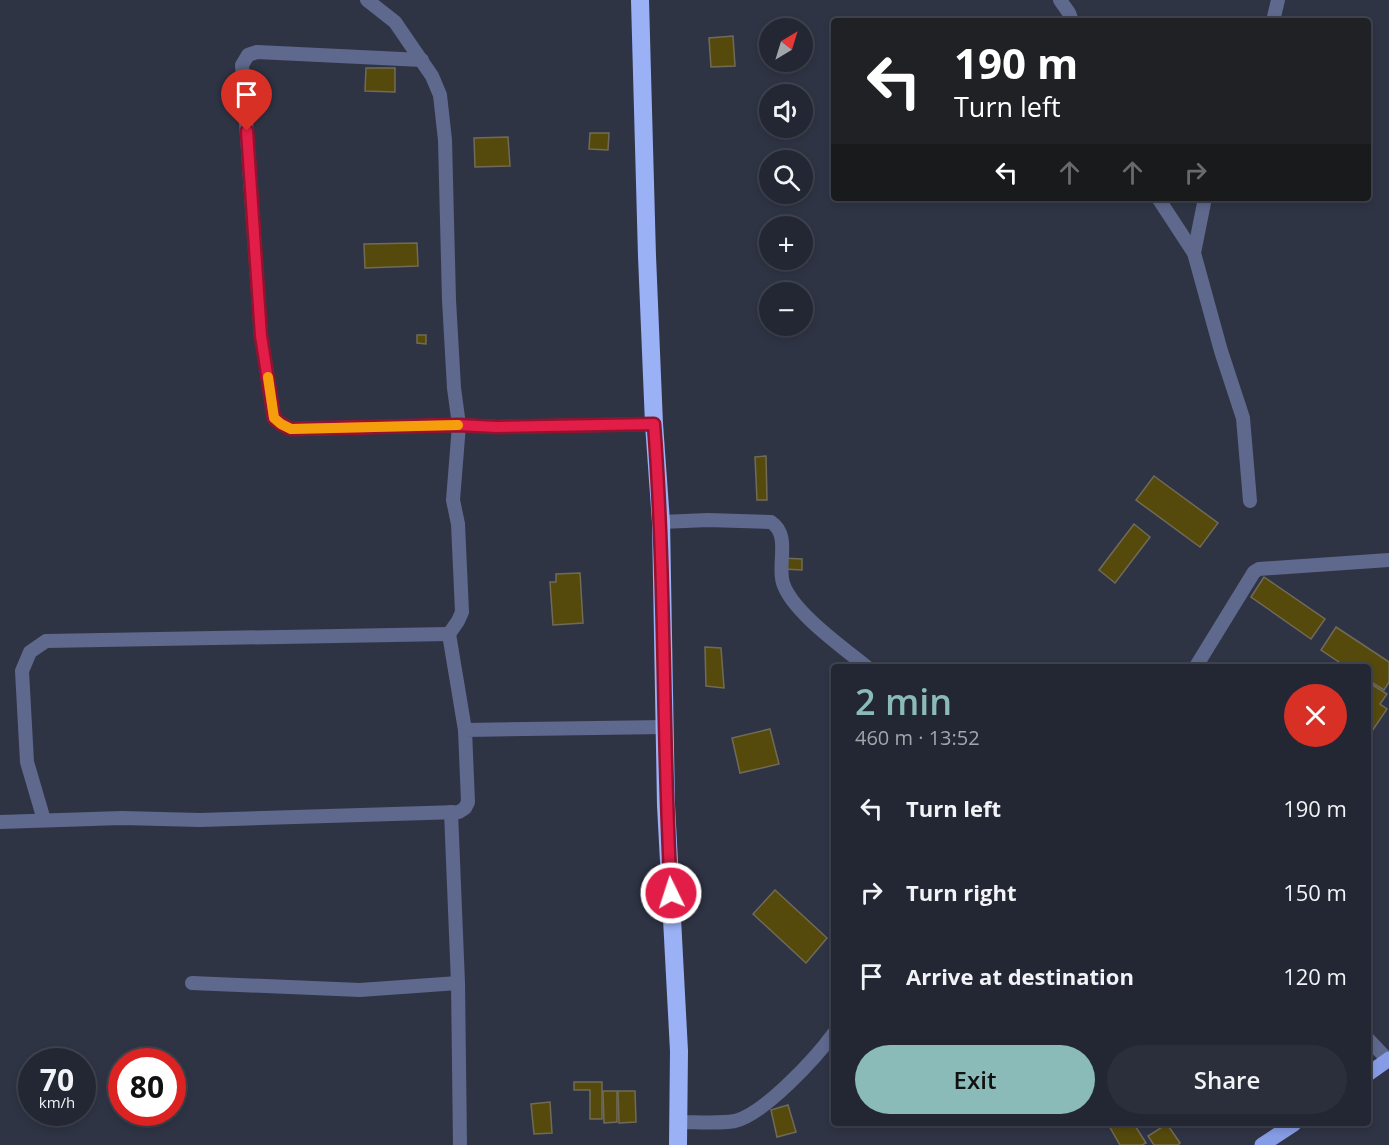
<!DOCTYPE html>
<meta charset="utf-8">
<style>
:root{--surface:#232734;--page:#2b2f3c;--text:#f1f3f6;--muted:#a3a5ac;--line:#40444f;--accent:#8bbbb9}
body{margin:0;font-family:"Open Sans",sans-serif;background:var(--page);color:var(--text);height:100vh;display:flex;flex-direction:column;font-size:22px;white-space:nowrap}
*{box-sizing:border-box;margin:0}
p{font-size:20px;color:var(--muted)}
.icon{flex:none;width:33px;height:33px;fill:none;stroke:currentColor;stroke-width:2;stroke-linecap:round;stroke-linejoin:round}
.map{position:relative;flex:1;overflow:hidden}
.drawer{position:absolute;left:831px;top:664px;width:540px;height:462px;display:flex;flex-direction:column;background:var(--surface);border-radius:6px;box-shadow:0 3px 9px #0003,0 0 0 2px var(--line)}
.drawer>*{flex:none}
.hud{position:absolute;left:831px;top:18px;width:540px;height:183px;border-radius:6px;box-shadow:0 3px 9px #0003,0 0 0 2px var(--line);background:#202124;color:#fff;overflow:hidden}
.needle{width:39px;rotate:38deg}
.fabs{position:absolute;left:759px;top:18px;display:grid;gap:12px}
.fabs a{display:grid;place-items:center;width:54px;height:54px;border-radius:50%;background:var(--surface);box-shadow:0 3px 9px #0003,0 0 0 2px var(--line);font-size:30px}
.speed{position:absolute;left:18px;top:1048px;display:flex;gap:12px;font-size:30px;font-weight:700;text-align:center}
.speed>*{display:grid;place-content:center;width:78px;height:78px;border-radius:50%;background:var(--surface);box-shadow:0 3px 9px #0003,0 0 0 2px var(--line);line-height:1}
.speed small{font-size:15px;font-weight:400}
.speed .limit{border:9px solid #d22;background:#fff;color:#111}
.pin{position:absolute;display:grid;place-items:center;width:51px;height:51px;color:#fff;margin:-62px -26px;border-radius:50% 50% 50% 0;rotate:-45deg;box-shadow:0 0 6px #0007}
.pin .icon{rotate:45deg}
.me{position:absolute;width:66px;margin:-33px;rotate:356deg;stroke-linejoin:round;filter:drop-shadow(0 0 4px #0008)}
.turn{display:flex;align-items:center;gap:21px;height:126px;padding:0 24px;font-size:27px}
.turn .icon{width:78px;height:78px;stroke-width:2.5}
.turn b{display:block;font-size:42px;line-height:51px}
.lanes{display:flex;align-items:center;height:57px;padding:0 24px;background:#0003;justify-content:center;gap:30px;direction:ltr}
.lanes .off{opacity:.35}
.round{display:grid;place-items:center;flex:none;width:63px;height:63px;border-radius:32px;background:var(--page)}
.overview{display:flex;align-items:center;justify-content:space-between;height:102px;padding:0 24px}
h1{font-size:36px;font-weight:600;line-height:45px;color:var(--accent)}
.cta{display:flex;gap:12px;margin-top:auto;padding:12px 24px}
.cta a{flex:1;height:69px;border-radius:36px;background:var(--accent);color:#111;font-size:24px;font-weight:600;line-height:69px;text-align:center}
.cta a+a{background:var(--page);color:var(--text)}
ul{padding:0;list-style:none}
li{display:flex;align-items:center;gap:18px;height:84px;padding:0 24px}
li div{flex:1}
li b{display:block;font-size:22px}
li em{font-style:normal}
.map>svg:first-child{display:block}
.building{fill:#55490c;stroke:#706b57;stroke-width:1.5}
.lines{fill:none;stroke-linecap:round;stroke-linejoin:round}
.street{stroke:#5e698d;stroke-width:14}
.primary{stroke:#869ce4;stroke-width:15}
.highway{stroke:#9bb1f6;stroke-width:18}
.route-casing{stroke:#92132f;stroke-width:15}
.route{stroke:#e11d48;stroke-width:10}
.slow{stroke:#f59e0b;stroke-width:10}
</style>
<div class="map">
<svg width="1389" height="1145" viewBox="0 0 1389 1145">
<rect width="100%" height="100%" fill="#2f3445"/>
<!-- building -->
<g class="building">
<path d="M 733,36 L 735,66 L 711,67 L 709,38 Z"/>
<path d="M 366,68 L 395,68 L 395,92 L 365,91 Z"/>
<path d="M 590,133 L 609,133 L 608,150 L 589,149 Z"/>
<path d="M 508,137 L 510,166 L 475,167 L 474,138 Z"/>
<path d="M 417,243 L 418,266 L 365,268 L 364,244 Z"/>
<path d="M 417,335 L 426,335 L 426,344 L 417,343 Z"/>
<path d="M 766,456 L 767,500 L 757,500 L 755,457 Z"/>
<path d="M 1154,476 L 1218,523 L 1200,547 L 1136,500 Z"/>
<path d="M 1134,524 L 1150,537 L 1115,583 L 1099,570 Z"/>
<path d="M 782,558 L 802,559 L 802,570 L 783,569 Z"/>
<path d="M 580,573 L 583,623 L 553,625 L 550,582 L 556,582 L 556,574 Z"/>
<path d="M 1264,577 L 1325,619 L 1311,639 L 1251,597 Z"/>
<path d="M 1336,627 L 1389,662 L 1389,682 L 1384,690 L 1368,680 L 1368,668 L 1348,668 L 1321,650 Z"/>
<path d="M 705,647 L 721,648 L 724,688 L 706,686 Z"/>
<path d="M 1368,682 L 1387,694 L 1380,704 L 1387,709 L 1368,737 Z"/>
<path d="M 770,729 L 779,764 L 740,773 L 732,738 Z"/>
<path d="M 775,890 L 827,938 L 806,963 L 753,914 Z"/>
<path d="M 574,1082 L 602,1082 L 602,1119 L 590,1119 L 590,1090 L 574,1090 Z"/>
<path d="M 603,1091 L 617,1091 L 617,1122 L 604,1123 Z"/>
<path d="M 618,1091 L 635,1091 L 636,1122 L 619,1123 Z"/>
<path d="M 550,1102 L 552,1133 L 534,1134 L 531,1104 Z"/>
<path d="M 788,1105 L 796,1132 L 777,1137 L 771,1110 Z"/>
<path d="M 1108,1124 L 1134,1124 L 1146,1143 L 1142,1145 L 1120,1145 Z"/>
<path d="M 1167,1124 L 1180,1143 L 1178,1145 L 1154,1145 L 1148,1136 Z"/>
</g>
<g class="lines">
<!-- street -->
<g class="street">
<path d="M 367,0 L 395,22 L 432,76 L 440,95 L 445,140 L 449,300 L 454,388 L 459,425 L 453,500 L 458,524 L 462,612 L 458,621 L 449,634 L 465,730"/>
<path d="M 1060,0 L 1069,13 L 1072,21"/>
<path d="M 1273,21 L 1278,0"/>
<path d="M 422,60 L 257,52 L 248,55 L 242,65 L 261,336 L 274,418 L 281,424 L 291,429 L 459,425 L 496,427 L 654,424"/>
<path d="M 1158,198 L 1194,253 L 1221,351 L 1243,418 L 1250,501"/>
<path d="M 1194,253 L 1205,198"/>
<path d="M 661,522 L 708,520 L 771,522 C 791,535 777,564 783,583 C 792,612 844,648 868,668"/>
<path d="M 1195,668 L 1254,572 L 1259,569 L 1389,560"/>
<path d="M 451,812 L 458,983 L 460,1145"/>
<path d="M 44,820 L 27,762 L 22,671 L 30,652 L 46,641 L 449,634"/>
<path d="M 0,822 L 122,818 L 200,820 L 459,812 L 465,808 L 468,802 L 465,730 L 664,727"/>
<path d="M 192,983 L 360,990 L 458,983"/>
<path d="M 1368,1039 L 1388,1060"/>
<path d="M 679,1122 C 697,1122 717,1124 735,1121 C 764,1114 816,1058 834,1033"/>
</g>
<!-- primary -->
<g class="primary">
<path d="M 1368,1074 L 1389,1059"/>
<path d="M 1262,1145 L 1294,1124"/>
</g>
<!-- highway -->
<path class="highway" d="M 640,0 L 647,256 L 654,424 L 661,522 L 666,805 L 679,1051 L 678,1145"/>
</g>
<g class="lines">
<defs>
<path id="route" d="M 247,131 L 261,336 L 274,418 L 281,424 L 291,429 L 459,425 L 496,427 L 654,424 C 666,580 662,737 671,893"/>
</defs>
<!-- route casing -->
<use href="#route" class="route-casing"/>
<!-- route -->
<use href="#route" class="route"/>
<!-- slow -->
<path class="slow" d="M 268,377 L 274,418 L 281,424 L 291,429 L 458,425"/>
</g>
</svg>
<div class="fabs">
<a><svg class="needle" viewBox="-14 -14 28 28"><path d="M0-13l5 13h-10z" fill="#e53935"/><path d="M0 13l5-13h-10z" fill="#a3a5ac"/></svg></a>
<a><svg class="icon" aria-label="sound" viewBox="0 0 24 24"><path d="M4 9h4l5-4v14l-5-4H4zM17 9q2 3 0 6"/></svg></a>
<a><svg class="icon" aria-label="search" viewBox="0 0 24 24"><circle cx="10" cy="10" r="6"/><path d="M15 15l6 6"/></svg></a>
<a>+</a>
<a>−</a>
</div>
<div class="speed"><div>70<small>km/h</small></div><div class="limit">80</div></div>
<div class="pin" style="left:247px;top:131px;background:#d93025"><svg class="icon" aria-label="arrive" viewBox="0 0 24 24"><path d="M6 21V4h12l-3 4 3 4H6"/></svg></div>
<svg class="me" style="left:671px;top:893px" viewBox="-20 -20 40 40"><circle r="17" fill="#e11d48" stroke="#fff" stroke-width="3"/><path d="M0-11L8 9 0 5-8 9z" fill="#fff"/></svg>
<div class="hud">
<div class="turn"><svg class="icon" aria-label="left" viewBox="0 0 24 24"><path d="M17 20v-9H6M10 6l-5 5 5 5"/></svg><div><b>190 m</b>Turn left</div></div>
<div class="lanes"><svg class="icon" aria-label="left" viewBox="0 0 24 24"><path d="M17 20v-9H6M10 6l-5 5 5 5"/></svg><svg class="icon off" aria-label="ahead" viewBox="0 0 24 24"><path d="M12 20V5M6 11l6-6 6 6"/></svg><svg class="icon off" aria-label="ahead" viewBox="0 0 24 24"><path d="M12 20V5M6 11l6-6 6 6"/></svg><svg class="icon off" aria-label="right" viewBox="0 0 24 24"><path d="M7 20v-9h11M14 6l5 5-5 5"/></svg></div>
</div>
<section class="drawer">
<div class="overview"><div><h1>2 min</h1><p>460 m · 13:52</p></div><a class="round" style="background:#d93025;color:#fff"><svg class="icon" aria-label="close" viewBox="0 0 24 24"><path d="M6 6l12 12M18 6L6 18"/></svg></a></div>
<ul>
<li><svg class="icon" aria-label="left" viewBox="0 0 24 24"><path d="M17 20v-9H6M10 6l-5 5 5 5"/></svg><div><b>Turn left</b></div><em>190 m</em></li>
<li><svg class="icon" aria-label="right" viewBox="0 0 24 24"><path d="M7 20v-9h11M14 6l5 5-5 5"/></svg><div><b>Turn right</b></div><em>150 m</em></li>
<li><svg class="icon" aria-label="arrive" viewBox="0 0 24 24"><path d="M6 21V4h12l-3 4 3 4H6"/></svg><div><b>Arrive at destination</b></div><em>120 m</em></li>
</ul>
<div class="cta"><a>Exit</a><a>Share</a></div>
</section>
</div>
